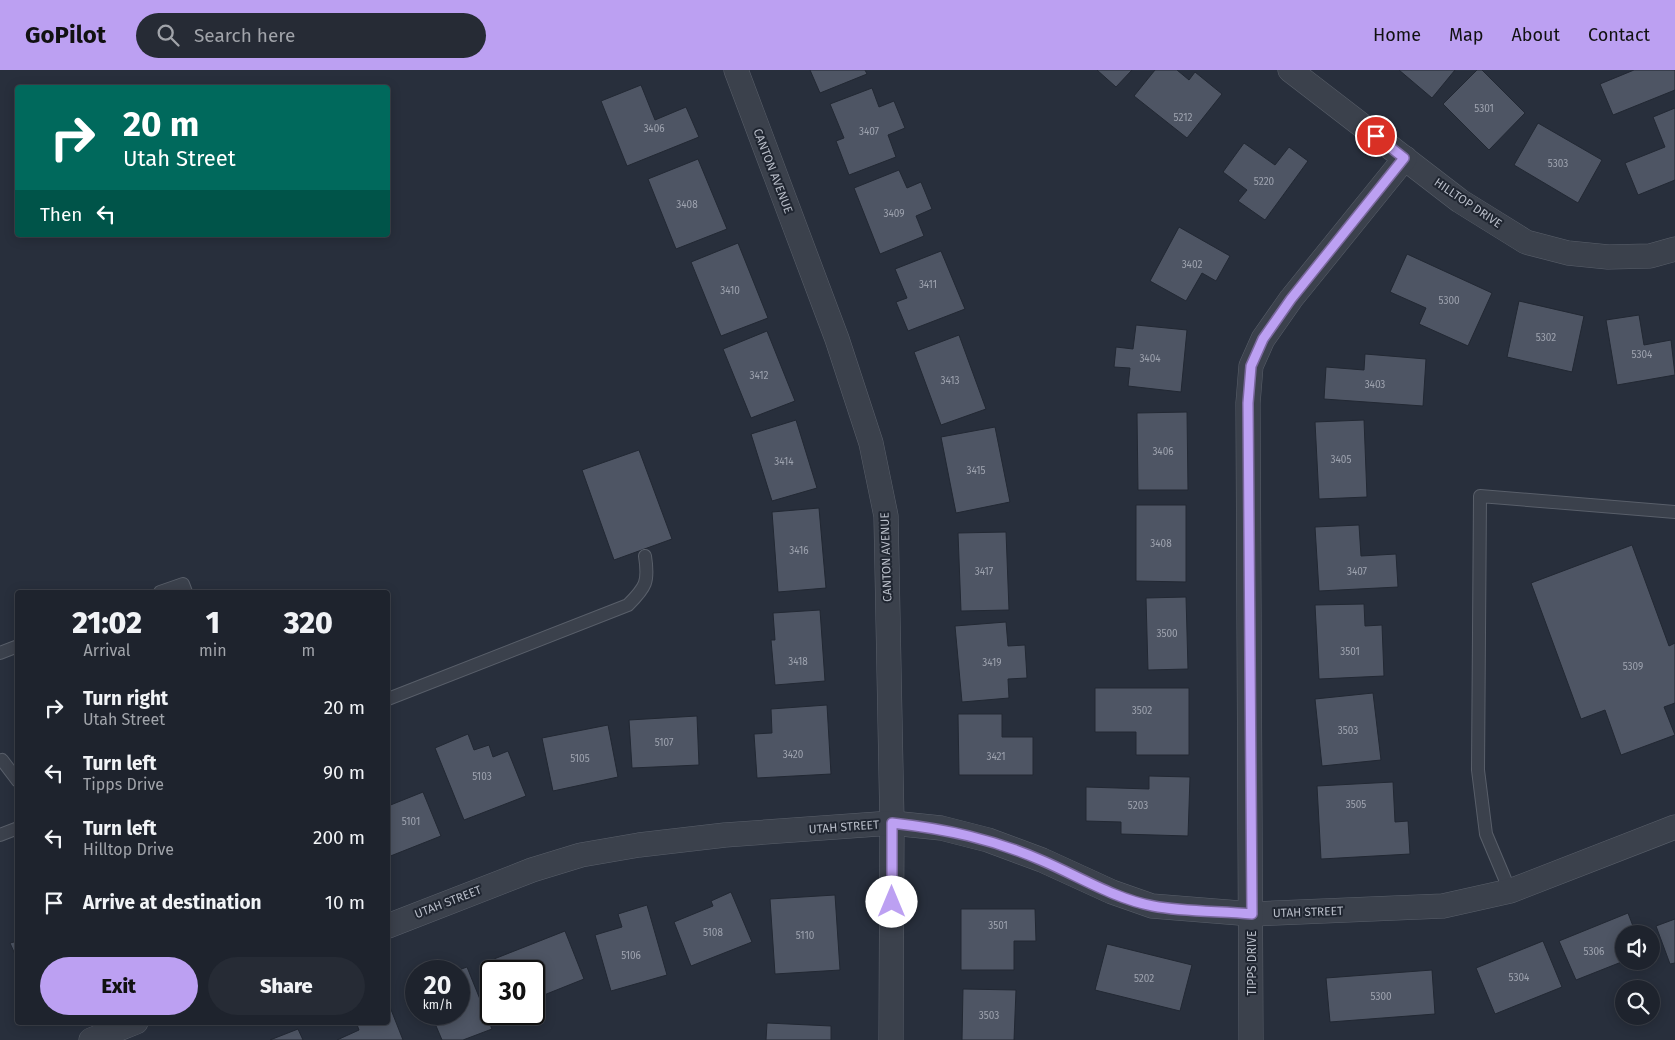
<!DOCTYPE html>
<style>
:root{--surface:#1e232d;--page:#262b35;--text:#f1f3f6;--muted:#a1a4aa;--line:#3c4049;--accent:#bca0f2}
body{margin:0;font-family:"Fira Sans",sans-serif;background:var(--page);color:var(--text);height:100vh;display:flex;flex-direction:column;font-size:19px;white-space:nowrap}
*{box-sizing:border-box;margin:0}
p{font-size:16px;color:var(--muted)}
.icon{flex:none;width:28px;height:28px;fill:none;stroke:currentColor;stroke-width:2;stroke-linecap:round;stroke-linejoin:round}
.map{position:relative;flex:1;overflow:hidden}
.panel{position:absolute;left:15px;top:520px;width:375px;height:435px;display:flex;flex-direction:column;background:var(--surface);border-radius:5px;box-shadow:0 2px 12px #0003,0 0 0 1px var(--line)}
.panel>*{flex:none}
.top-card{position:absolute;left:15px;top:15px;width:375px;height:152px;border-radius:5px;box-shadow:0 2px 12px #0003,0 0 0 1px var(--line);background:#00695c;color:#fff;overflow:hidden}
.fabs{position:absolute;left:1615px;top:855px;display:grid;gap:10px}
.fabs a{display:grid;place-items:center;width:45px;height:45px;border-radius:50%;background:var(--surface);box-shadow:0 2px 12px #0003,0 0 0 1px var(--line);font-size:25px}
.speed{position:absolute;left:405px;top:890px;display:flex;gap:10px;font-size:25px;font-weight:700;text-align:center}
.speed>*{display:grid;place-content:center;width:65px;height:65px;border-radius:50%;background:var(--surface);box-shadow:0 2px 12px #0003,0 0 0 1px var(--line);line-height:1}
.speed small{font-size:12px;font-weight:400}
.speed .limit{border:2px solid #111;border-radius:8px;background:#fff;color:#111}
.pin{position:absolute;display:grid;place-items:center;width:42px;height:42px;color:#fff;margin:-21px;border:2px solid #fff;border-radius:50%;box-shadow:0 1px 5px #0007}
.me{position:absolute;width:55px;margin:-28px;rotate:0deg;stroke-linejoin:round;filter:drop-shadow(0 0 4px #0008)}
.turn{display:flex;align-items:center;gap:18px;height:105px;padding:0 25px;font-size:22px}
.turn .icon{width:65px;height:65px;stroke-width:2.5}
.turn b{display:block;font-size:35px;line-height:42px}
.then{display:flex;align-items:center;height:48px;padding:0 25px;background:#0003;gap:10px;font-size:19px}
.eta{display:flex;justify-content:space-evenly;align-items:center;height:85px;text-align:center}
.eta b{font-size:30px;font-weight:800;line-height:35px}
.cta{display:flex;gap:10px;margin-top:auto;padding:10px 25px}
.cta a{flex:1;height:58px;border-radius:30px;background:var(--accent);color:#111;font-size:20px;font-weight:800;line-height:58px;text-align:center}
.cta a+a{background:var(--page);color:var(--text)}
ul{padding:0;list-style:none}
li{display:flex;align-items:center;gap:15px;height:65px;padding:0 25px}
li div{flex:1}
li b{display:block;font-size:19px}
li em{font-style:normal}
header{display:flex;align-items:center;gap:30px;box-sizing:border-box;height:70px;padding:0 25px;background:var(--accent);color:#111}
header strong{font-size:24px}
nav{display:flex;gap:28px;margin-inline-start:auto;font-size:18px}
.search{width:350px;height:45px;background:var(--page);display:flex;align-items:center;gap:12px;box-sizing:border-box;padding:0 18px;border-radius:28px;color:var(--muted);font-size:19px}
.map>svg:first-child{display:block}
.building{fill:#4e5564;stroke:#222833}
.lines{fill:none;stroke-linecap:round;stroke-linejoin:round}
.lane-casing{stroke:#595f6a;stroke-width:14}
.street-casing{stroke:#595f6a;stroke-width:25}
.lane{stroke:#3b414c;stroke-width:12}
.street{stroke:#3b414c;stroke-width:24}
.route-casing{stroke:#7a689d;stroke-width:12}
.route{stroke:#bca0f2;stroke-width:9}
.labels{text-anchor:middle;stroke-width:4;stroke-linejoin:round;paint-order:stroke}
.number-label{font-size:10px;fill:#9da2ae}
.street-label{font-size:12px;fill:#b7bcc7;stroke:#202631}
</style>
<header>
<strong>GoPilot</strong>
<div class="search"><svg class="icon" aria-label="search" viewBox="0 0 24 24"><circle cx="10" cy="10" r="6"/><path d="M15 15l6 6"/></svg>Search here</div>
<nav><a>Home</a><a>Map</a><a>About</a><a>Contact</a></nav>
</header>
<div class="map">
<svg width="1675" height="970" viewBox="0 0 1675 970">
<rect width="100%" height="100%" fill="#282f3c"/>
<!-- building -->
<g class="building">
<path d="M 810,0 L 865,0 L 867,4 L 820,23 Z"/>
<path d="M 1097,0 L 1132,0 L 1116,17 Z"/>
<path d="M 1155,0 L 1177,0 L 1189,10 L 1195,2 L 1222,24 L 1187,68 L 1134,26 Z"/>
<path d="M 1399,0 L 1455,0 L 1432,28 Z"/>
<path d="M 1477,0 L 1482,0 L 1525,43 L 1489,80 L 1443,34 Z"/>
<path d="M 1634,0 L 1675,0 L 1675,20 L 1613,45 L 1600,14 Z"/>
<path d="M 641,15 L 655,50 L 686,37 L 699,67 L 627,96 L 601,31 Z"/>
<path d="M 872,18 L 879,37 L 894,31 L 905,58 L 888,65 L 896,87 L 849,105 L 836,71 L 844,68 L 830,34 Z"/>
<path d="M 1675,38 L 1675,110 L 1638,125 L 1625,93 L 1665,77 L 1653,47 Z"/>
<path d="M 1538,53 L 1602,90 L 1578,133 L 1514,95 Z"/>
<path d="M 1244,73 L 1275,95 L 1289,77 L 1308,91 L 1265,150 L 1238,131 L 1247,120 L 1223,102 Z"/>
<path d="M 698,89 L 727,159 L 676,179 L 648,109 Z"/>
<path d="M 899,100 L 907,118 L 921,112 L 932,139 L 916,146 L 924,166 L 880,184 L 854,118 Z"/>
<path d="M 1179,157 L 1230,186 L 1216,211 L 1202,203 L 1186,231 L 1150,211 Z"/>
<path d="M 738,173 L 768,248 L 721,266 L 691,192 Z"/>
<path d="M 941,181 L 965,239 L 908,261 L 896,232 L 907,228 L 895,199 Z"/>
<path d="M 1407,184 L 1492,223 L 1468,276 L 1419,254 L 1426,238 L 1390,222 Z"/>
<path d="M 1519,231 L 1584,246 L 1572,302 L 1507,287 Z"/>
<path d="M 1639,245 L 1644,275 L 1671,270 L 1675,305 L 1617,315 L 1606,250 Z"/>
<path d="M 1136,255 L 1187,260 L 1181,322 L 1128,316 L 1130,298 L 1114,297 L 1116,277 L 1133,279 Z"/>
<path d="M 767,261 L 795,331 L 751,348 L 723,279 Z"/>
<path d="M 959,265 L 986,339 L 941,355 L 914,282 Z"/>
<path d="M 1365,284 L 1426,289 L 1423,336 L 1324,329 L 1326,297 L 1364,300 Z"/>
<path d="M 1187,342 L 1188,420 L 1138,420 L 1137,343 Z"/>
<path d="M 796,350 L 817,418 L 772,431 L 751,364 Z"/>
<path d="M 1364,350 L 1367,427 L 1319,429 L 1315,352 Z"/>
<path d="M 995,357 L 1010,432 L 956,443 L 941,367 Z"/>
<path d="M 639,380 L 672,469 L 614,490 L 582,400 Z"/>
<path d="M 1136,435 L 1186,435 L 1186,512 L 1136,511 Z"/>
<path d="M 819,438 L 826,518 L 778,522 L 772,442 Z"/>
<path d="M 1359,455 L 1361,486 L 1396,484 L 1398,517 L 1319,521 L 1315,457 Z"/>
<path d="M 1006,462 L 1009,540 L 961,541 L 958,463 Z"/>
<path d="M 1632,475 L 1669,576 L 1675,573 L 1675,633 L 1664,637 L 1675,665 L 1621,685 L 1605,640 L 1581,649 L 1531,513 Z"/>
<path d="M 1186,527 L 1188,599 L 1148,600 L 1146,528 Z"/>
<path d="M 1364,534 L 1365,556 L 1382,555 L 1384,606 L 1319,609 L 1315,535 Z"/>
<path d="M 820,540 L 825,611 L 775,615 L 771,570 L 775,570 L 773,543 Z"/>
<path d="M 1006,552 L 1008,576 L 1025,575 L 1027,608 L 1008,609 L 1009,628 L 962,632 L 955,556 Z"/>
<path d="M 1095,618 L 1189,618 L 1189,685 L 1136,685 L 1136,662 L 1095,662 Z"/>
<path d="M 1373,623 L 1381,690 L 1322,696 L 1315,629 Z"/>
<path d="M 827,635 L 831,704 L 757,708 L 754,664 L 772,663 L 771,639 Z"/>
<path d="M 958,644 L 1002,644 L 1002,667 L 1033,667 L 1033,705 L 959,705 Z"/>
<path d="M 697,646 L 699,695 L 632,698 L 629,650 Z"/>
<path d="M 608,655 L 618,707 L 553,721 L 542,668 Z"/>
<path d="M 468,664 L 474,680 L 489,675 L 493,687 L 508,681 L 526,726 L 464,750 L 435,678 Z"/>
<path d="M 1149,706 L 1190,707 L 1188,766 L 1121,764 L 1121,752 L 1086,751 L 1086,717 L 1149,719 Z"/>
<path d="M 1393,712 L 1395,752 L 1408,751 L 1410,784 L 1321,789 L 1317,716 Z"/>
<path d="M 423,722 L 441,766 L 388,787 L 388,736 Z"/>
<path d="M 731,822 L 752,872 L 691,896 L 674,852 L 713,836 L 711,831 Z"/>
<path d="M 835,825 L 840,900 L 775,904 L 770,829 Z"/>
<path d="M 647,835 L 667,905 L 611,921 L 595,865 L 622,857 L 618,844 Z"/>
<path d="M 961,839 L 1035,839 L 1036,871 L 1014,871 L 1014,900 L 961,900 Z"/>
<path d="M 1628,843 L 1636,864 L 1624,864 L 1624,891 L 1576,910 L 1559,871 Z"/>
<path d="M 1675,849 L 1675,893 L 1670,894 L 1656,856 Z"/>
<path d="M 565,861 L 584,909 L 534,929 L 534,901 L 499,901 L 494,889 Z"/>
<path d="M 18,871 L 18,891 L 10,873 Z"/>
<path d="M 1543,871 L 1562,917 L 1495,944 L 1476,898 Z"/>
<path d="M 1107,874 L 1192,895 L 1180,941 L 1095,920 Z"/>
<path d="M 467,897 L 492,959 L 463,970 L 442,970 L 431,944 L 459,944 L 459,901 L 456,901 Z"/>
<path d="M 1432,900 L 1435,944 L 1330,952 L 1326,908 Z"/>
<path d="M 963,919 L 1016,920 L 1014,970 L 962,970 Z"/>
<path d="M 388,932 L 403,970 L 337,970 L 359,960 L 356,952 L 388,952 Z"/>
<path d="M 767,953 L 831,956 L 831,970 L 766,970 Z"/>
<path d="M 298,959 L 303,970 L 270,970 Z"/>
</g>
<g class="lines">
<defs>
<g id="lane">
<path d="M 160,522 L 183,514 L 186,522"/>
<path d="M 0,583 L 18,576"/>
<path d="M 388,629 L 628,535 C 646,517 649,512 645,486"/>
<path d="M 0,691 L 2,690 L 18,711"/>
<path d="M 0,765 L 18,758"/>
<path d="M 1510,821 L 1486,764 L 1478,700 L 1480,426 L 1675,442"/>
</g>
<g id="street">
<path d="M 736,0 L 837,269 L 871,373 L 886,446 L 892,753 L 891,970"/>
<path d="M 1290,0 L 1460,131 L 1526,172 L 1568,183 L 1608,187 L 1650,186 L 1675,179"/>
<path d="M 388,856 L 532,800 L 581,785 L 639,775 L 725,765 L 892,753 L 941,758 L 988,770 L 1042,790 L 1112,822 L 1152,836 L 1252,844 L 1443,836 L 1510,821 L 1675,757"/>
<path d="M 91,970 L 136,952"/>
<path d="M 1251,970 L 1248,333 L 1251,296 L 1263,269 L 1291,229 L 1405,88"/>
</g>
</defs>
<!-- lane casing -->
<use href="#lane" class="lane-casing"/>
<!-- street casing -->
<use href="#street" class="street-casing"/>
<!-- lane -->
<use href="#lane" class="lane"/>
<!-- street -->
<use href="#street" class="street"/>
</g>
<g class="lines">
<defs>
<path id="route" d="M 892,832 L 892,753 C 946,759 993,769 1043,791 C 1078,806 1115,829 1153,836 C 1185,842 1220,841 1252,844 L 1248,333 L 1251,296 L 1263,269 L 1291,229 L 1404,88 L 1376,66"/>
</defs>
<!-- route casing -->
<use href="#route" class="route-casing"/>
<!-- route -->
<use href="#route" class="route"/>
</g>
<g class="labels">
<!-- number labels -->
<g class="number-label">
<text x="1484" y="42">5301</text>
<text x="1183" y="51">5212</text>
<text x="654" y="62">3406</text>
<text x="869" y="65">3407</text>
<text x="1558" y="97">5303</text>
<text x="1264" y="115">5220</text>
<text x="687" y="138">3408</text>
<text x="894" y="147">3409</text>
<text x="1192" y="198">3402</text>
<text x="928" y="218">3411</text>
<text x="730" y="224">3410</text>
<text x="1449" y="234">5300</text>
<text x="1546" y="271">5302</text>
<text x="1642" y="288">5304</text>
<text x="1150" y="292">3404</text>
<text x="759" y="309">3412</text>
<text x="950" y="314">3413</text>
<text x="1375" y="318">3403</text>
<text x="1163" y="385">3406</text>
<text x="1341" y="393">3405</text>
<text x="784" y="395">3414</text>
<text x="976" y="404">3415</text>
<text x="1161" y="477">3408</text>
<text x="799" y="484">3416</text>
<text x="984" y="505">3417</text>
<text x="1357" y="505">3407</text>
<text x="1167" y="567">3500</text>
<text x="1350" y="585">3501</text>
<text x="798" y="595">3418</text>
<text x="992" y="596">3419</text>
<text x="1633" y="600">5309</text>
<text x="1142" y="644">3502</text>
<text x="1348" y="664">3503</text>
<text x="664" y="676">5107</text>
<text x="793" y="688">3420</text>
<text x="996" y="690">3421</text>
<text x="580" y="692">5105</text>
<text x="482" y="710">5103</text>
<text x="1356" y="738">3505</text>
<text x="1138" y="739">5203</text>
<text x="411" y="755">5101</text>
<text x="998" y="859">3501</text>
<text x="713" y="866">5108</text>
<text x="805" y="869">5110</text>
<text x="1594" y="885">5306</text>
<text x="631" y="889">5106</text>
<text x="1519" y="911">5304</text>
<text x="1144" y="912">5202</text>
<text x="1381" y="930">5300</text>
<text x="989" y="949">3503</text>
</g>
<!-- street labels -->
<g class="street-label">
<text transform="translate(773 101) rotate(69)" y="4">CANTON AVENUE</text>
<text transform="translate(1468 133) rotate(34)" y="4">HILLTOP DRIVE</text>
<text transform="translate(886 487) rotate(-92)" y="4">CANTON AVENUE</text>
<text transform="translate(844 757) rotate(-4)" y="4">UTAH STREET</text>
<text transform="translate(448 832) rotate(-21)" y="4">UTAH STREET</text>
<text transform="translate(1308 842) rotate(-2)" y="4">UTAH STREET</text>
<text transform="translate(1252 893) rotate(-90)" y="4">TIPPS DRIVE</text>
</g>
</g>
</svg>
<div class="fabs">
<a><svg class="icon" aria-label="sound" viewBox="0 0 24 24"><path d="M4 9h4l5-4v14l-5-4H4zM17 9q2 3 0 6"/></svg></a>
<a><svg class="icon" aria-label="search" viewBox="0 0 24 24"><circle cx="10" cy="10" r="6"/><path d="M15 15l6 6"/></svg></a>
</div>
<div class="speed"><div>20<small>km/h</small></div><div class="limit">30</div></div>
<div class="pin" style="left:1376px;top:66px;background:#d93025"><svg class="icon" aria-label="arrive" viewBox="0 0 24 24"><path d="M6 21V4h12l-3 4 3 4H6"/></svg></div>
<svg class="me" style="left:892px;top:832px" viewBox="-20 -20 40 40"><circle r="19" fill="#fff"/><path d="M0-13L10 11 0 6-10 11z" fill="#bca0f2"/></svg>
<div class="top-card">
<div class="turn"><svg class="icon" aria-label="right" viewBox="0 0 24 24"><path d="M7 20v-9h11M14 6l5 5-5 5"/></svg><div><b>20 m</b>Utah Street</div></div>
<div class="then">Then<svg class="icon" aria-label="left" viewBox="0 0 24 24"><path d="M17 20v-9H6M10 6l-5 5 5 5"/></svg></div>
</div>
<section class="panel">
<div class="eta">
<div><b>21:02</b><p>Arrival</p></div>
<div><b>1</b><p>min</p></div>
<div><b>320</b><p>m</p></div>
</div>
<ul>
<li><svg class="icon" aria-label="right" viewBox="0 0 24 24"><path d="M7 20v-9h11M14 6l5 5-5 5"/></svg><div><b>Turn right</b><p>Utah Street</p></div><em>20 m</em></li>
<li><svg class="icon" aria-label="left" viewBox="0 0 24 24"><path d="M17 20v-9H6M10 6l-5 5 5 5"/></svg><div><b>Turn left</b><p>Tipps Drive</p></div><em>90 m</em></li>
<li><svg class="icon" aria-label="left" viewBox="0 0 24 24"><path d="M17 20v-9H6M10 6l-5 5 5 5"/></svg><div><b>Turn left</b><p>Hilltop Drive</p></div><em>200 m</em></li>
<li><svg class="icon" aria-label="arrive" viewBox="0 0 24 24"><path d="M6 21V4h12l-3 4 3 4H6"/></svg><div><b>Arrive at destination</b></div><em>10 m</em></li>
</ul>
<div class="cta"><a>Exit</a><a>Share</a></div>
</section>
</div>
